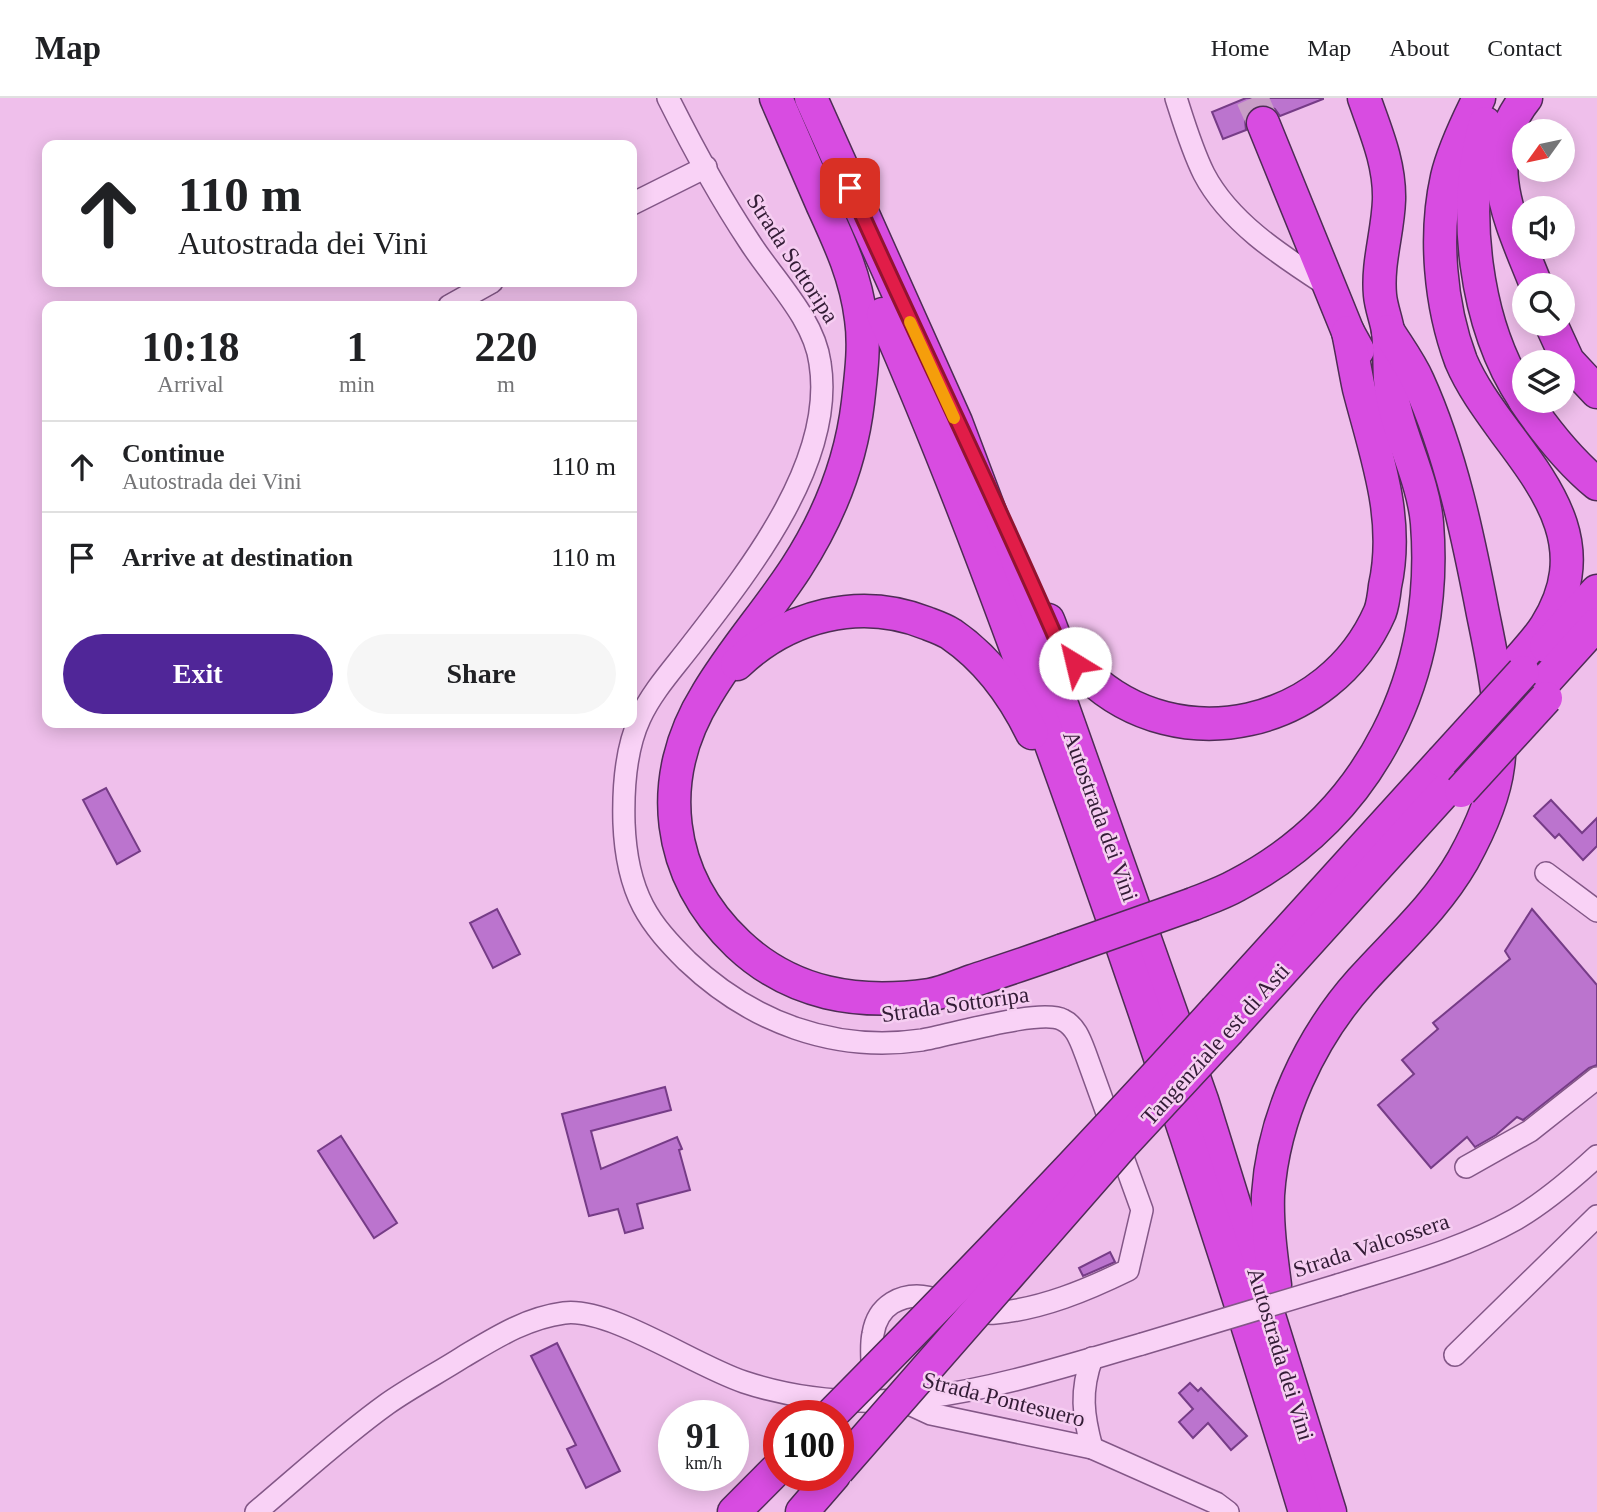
<!DOCTYPE html>
<style>
:root{--surface:#fff;--page:#f6f6f6;--text:#202124;--muted:#757577;--line:#e0e0e0;--accent:#502698}
body{margin:0;font-family:"Times New Roman",serif;background:var(--page);color:var(--text);height:100vh;display:flex;flex-direction:column;font-size:26px;white-space:nowrap}
*{box-sizing:border-box;margin:0}
p{font-size:23px;color:var(--muted)}
.icon{flex:none;width:38px;height:38px;fill:none;stroke:currentColor;stroke-width:2;stroke-linecap:round;stroke-linejoin:round}
.map{position:relative;flex:1;overflow:hidden}
.side{position:absolute;left:42px;top:203px;width:595px;height:427px;display:flex;flex-direction:column;background:var(--surface);border-radius:14px;box-shadow:0 4px 18px #0003}
.side>*{flex:none}
.banner{position:absolute;left:42px;top:42px;width:595px;height:147px;border-radius:14px;box-shadow:0 4px 18px #0003;background:#fff;color:var(--text);overflow:hidden}
.needle{width:46px;rotate:237deg}
.buttons{position:absolute;left:1512px;top:21px;display:grid;gap:14px}
.buttons a{display:grid;place-items:center;width:63px;height:63px;border-radius:50%;background:var(--surface);box-shadow:0 4px 18px #0003;font-size:35px}
.speed{position:absolute;left:658px;top:1302px;display:flex;gap:14px;font-size:35px;font-weight:700;text-align:center}
.speed>*{display:grid;place-content:center;width:91px;height:91px;border-radius:50%;background:var(--surface);box-shadow:0 4px 18px #0003;line-height:1}
.speed small{font-size:18px;font-weight:400}
.speed .limit{border:10px solid #d22;background:#fff;color:#111}
.pin{position:absolute;display:grid;place-items:center;width:60px;height:60px;color:#fff;margin:-30px;border-radius:14px;box-shadow:0 4px 10px #0006}
.me{position:absolute;width:77px;margin:-38px;rotate:324deg;stroke-linejoin:round;filter:drop-shadow(0 0 5px #0008)}
.turn{display:flex;align-items:center;gap:24px;height:147px;padding:0 21px;font-size:32px}
.turn .icon{width:91px;height:91px;stroke-width:2.5}
.turn b{display:block;font-size:49px;line-height:60px}
.eta{display:flex;justify-content:space-evenly;align-items:center;height:119px;text-align:center}
.eta b{font-size:42px;font-weight:700;line-height:49px}
.primary-button{display:flex;gap:14px;margin-top:auto;padding:14px 21px}
.primary-button a{flex:1;height:80px;border-radius:42px;background:var(--accent);color:#fff;font-size:28px;font-weight:700;line-height:80px;text-align:center}
.primary-button a+a{background:var(--page);color:var(--text)}
ul{padding:0;list-style:none}
li{display:flex;align-items:center;gap:21px;height:91px;padding:0 21px;border-top:2px solid var(--line)}
li div{flex:1}
li b{display:block;font-size:26px}
li em{font-style:normal}
header{display:flex;align-items:center;gap:42px;box-sizing:border-box;height:98px;padding:0 35px;background:var(--surface);border-bottom:2px solid var(--line)}
header strong{font-size:33px}
nav{display:flex;gap:38px;margin-inline-start:auto;font-size:24px}
.map>svg:first-child{display:block}
.building{fill:#bb74ce;stroke:#763c87;stroke-width:2}
.lines{fill:none;stroke-linecap:round;stroke-linejoin:round}
.highway-tunnel{stroke:#c99ec7;stroke-width:32;stroke-dasharray:32 16;stroke-linecap:butt}
.minor-casing{stroke:#835787;stroke-width:24}
.highway-casing{stroke:#4e2c55;stroke-width:35}
.minor{stroke:#f9d2f6;stroke-width:21}
.highway{stroke:#d84ce1;stroke-width:32}
.minor-bridge-casing{stroke:#835787;stroke-width:24;stroke-linecap:butt}
.highway-bridge-casing{stroke:#4e2c55;stroke-width:35;stroke-linecap:butt}
.minor-bridge{stroke:#f9d2f6;stroke-width:21}
.highway-bridge{stroke:#d84ce1;stroke-width:32}
.route-casing{stroke:#92132f;stroke-width:18}
.route{stroke:#e11d48;stroke-width:12}
.slow{stroke:#f59e0b;stroke-width:12}
.labels{text-anchor:middle;stroke-width:5;stroke-linejoin:round;paint-order:stroke}
.street-label{font-size:23px;fill:#331c36;stroke:#f6cef2}
</style>
<header>
<strong>Map</strong>
<nav><a>Home</a><a>Map</a><a>About</a><a>Contact</a></nav>
</header>
<div class="map">
<svg width="1597" height="1414" viewBox="0 0 1597 1414">
<rect width="100%" height="100%" fill="#efbfeb"/>
<!-- building -->
<g class="building">
<path d="M 1246,0 L 1323,0 L 1323,1 L 1280,18 L 1275,11 L 1266,7 L 1255,8 L 1249,13 L 1245,22 L 1246,32 L 1223,41 L 1212,14 Z"/>
<path d="M 106,690 L 140,753 L 117,766 L 83,702 Z"/>
<path d="M 1551,702 L 1582,735 L 1597,720 L 1597,748 L 1583,762 L 1559,736 L 1555,740 L 1534,718 Z"/>
<path d="M 497,811 L 520,856 L 493,870 L 470,825 Z"/>
<path d="M 1532,811 L 1597,887 L 1597,967 L 1589,970 L 1523,1022 L 1517,1019 L 1496,1037 L 1475,1049 L 1467,1039 L 1431,1070 L 1378,1007 L 1414,976 L 1402,962 L 1438,931 L 1433,925 L 1510,861 L 1505,853 Z"/>
<path d="M 665,989 L 671,1012 L 591,1033 L 601,1071 L 677,1039 L 682,1051 L 679,1052 L 690,1092 L 637,1106 L 643,1130 L 625,1135 L 618,1111 L 589,1118 L 562,1016 Z"/>
<path d="M 341,1038 L 397,1125 L 374,1140 L 318,1053 Z"/>
<path d="M 1110,1154 L 1115,1164 L 1083,1178 L 1079,1170 Z"/>
<path d="M 557,1245 L 620,1373 L 586,1390 L 567,1351 L 576,1347 L 531,1258 Z"/>
<path d="M 1190,1285 L 1198,1293 L 1201,1290 L 1247,1338 L 1231,1352 L 1208,1325 L 1193,1340 L 1179,1324 L 1193,1311 L 1179,1295 Z"/>
</g>
<g class="lines">
<!-- highway-tunnel -->
<path class="highway-tunnel" d="M 1252,0 L 1263,25"/>
<defs>
<g id="minor">
<path d="M 668,0 C 692,48 719,98 749,143 C 773,181 814,220 820,265 C 836,365 747,475 689,550 C 672,572 652,594 640,620 C 625,652 623,690 624,725 C 625,752 630,783 643,808 C 654,829 670,846 687,863 C 751,924 834,955 922,942 C 951,937 1041,910 1063,922 C 1076,928 1081,944 1086,957 L 1142,1112 L 1128,1172 C 1087,1192 1042,1211 995,1215 C 959,1218 927,1184 892,1205 C 881,1212 875,1223 873,1236 C 870,1249 873,1265 872,1279"/>
<path d="M 1176,0 C 1184,25 1192,52 1204,76 C 1230,126 1285,160 1331,190"/>
<path d="M 632,106 L 706,69"/>
<path d="M 449,208 L 492,184"/>
<path d="M 1546,775 L 1597,813"/>
<path d="M 1466,1069 L 1530,1033 L 1597,980"/>
<path d="M 1338,1187 C 1398,1168 1461,1152 1516,1121 C 1545,1104 1572,1081 1597,1058"/>
<path d="M 1455,1257 L 1597,1118"/>
<path d="M 1092,1260 C 1080,1293 1083,1317 1092,1350"/>
<path d="M 905,1304 L 931,1316 L 1092,1350 L 1216,1405 L 1228,1414"/>
<path d="M 256,1414 C 299,1378 341,1339 387,1306 C 411,1289 438,1275 463,1259 C 495,1240 526,1220 564,1215 C 610,1209 695,1268 744,1284 C 883,1330 1009,1284 1142,1246"/>
</g>
<g id="highway">
<path d="M 776,0 C 791,35 807,71 822,106 C 839,143 856,179 861,221 C 865,248 861,277 858,304 C 851,364 829,419 796,470 C 768,513 733,552 707,596 C 654,681 666,778 738,846 C 792,897 858,907 929,897 C 943,895 958,888 972,883 C 1002,873 1033,863 1063,852"/>
<path d="M 811,0 L 956,324 L 1049,570 L 1202,1002 L 1330,1414"/>
<path d="M 1479,0 C 1467,24 1453,53 1447,79 C 1434,137 1440,207 1461,263 C 1472,289 1490,313 1506,335 C 1552,396 1593,453 1546,528 C 1538,541 1526,553 1516,565"/>
<path d="M 1526,0 C 1477,61 1512,126 1536,187"/>
<path d="M 1263,25 L 1348,234 L 1358,252"/>
<path d="M 1485,25 C 1461,110 1474,226 1524,301"/>
<path d="M 883,216 C 955,380 1016,548 1076,716 C 1158,947 1234,1179 1305,1414"/>
<path d="M 1551,226 L 1568,263 L 1597,294"/>
<path d="M 1525,303 C 1546,334 1568,362 1597,386"/>
<path d="M 1048,522 C 1052,531 1055,543 1061,552 C 1067,561 1079,569 1087,577 C 1179,664 1330,629 1380,514 C 1383,506 1384,497 1385,488 C 1400,420 1376,357 1359,291 C 1355,272 1352,253 1348,234"/>
<path d="M 1546,548 L 1597,493"/>
<path d="M 737,566 C 788,517 860,499 926,525 C 934,528 943,531 951,536 C 986,560 1013,596 1032,635"/>
<path d="M 1539,590 L 1597,526"/>
<path d="M 1193,806 C 1208,800 1223,795 1237,787 C 1373,716 1439,575 1427,425 C 1423,377 1393,328 1390,281 C 1389,265 1390,249 1388,233 C 1386,221 1381,209 1380,197 C 1377,165 1388,134 1389,102 C 1390,66 1376,34 1364,0"/>
<path d="M 1216,912 L 1442,663"/>
<path d="M 1229,932 L 1456,681"/>
<path d="M 1275,1187 C 1271,1157 1267,1127 1268,1097 C 1273,1019 1310,940 1361,883 C 1397,843 1436,809 1463,762 C 1479,733 1494,701 1498,668 C 1505,618 1493,565 1483,516 C 1468,438 1451,356 1418,283 C 1410,265 1398,249 1388,233"/>
<path d="M 734,1414 L 779,1369"/>
<path d="M 802,1414 L 834,1377"/>
</g>
</defs>
<!-- minor casing -->
<use href="#minor" class="minor-casing"/>
<!-- highway casing -->
<use href="#highway" class="highway-casing"/>
<!-- minor -->
<use href="#minor" class="minor"/>
<!-- highway -->
<use href="#highway" class="highway"/>
<defs>
<path id="minor-bridge" d="M 1142,1246 L 1338,1187"/>
<g id="highway-bridge">
<path d="M 1442,663 L 1523,574"/>
<path d="M 1461,693 L 1546,600"/>
<path d="M 1063,852 L 1193,806"/>
<path d="M 830,1318 C 962,1185 1091,1050 1216,912"/>
<path d="M 838,1372 L 1125,1044 L 1229,932"/>
</g>
</defs>
<!-- minor-bridge casing -->
<use href="#minor-bridge" class="minor-bridge-casing"/>
<!-- highway-bridge casing -->
<use href="#highway-bridge" class="highway-bridge-casing"/>
<!-- minor-bridge -->
<use href="#minor-bridge" class="minor-bridge"/>
<!-- highway-bridge -->
<use href="#highway-bridge" class="highway-bridge"/>
</g>
<g class="lines">
<defs>
<path id="route" d="M 850,90 C 919,244 994,396 1061,552 L 1075,565"/>
</defs>
<!-- route casing -->
<use href="#route" class="route-casing"/>
<!-- route -->
<use href="#route" class="route"/>
<!-- slow -->
<path class="slow" d="M 910,224 L 954,320"/>
</g>
<g class="labels">
<!-- street labels -->
<g class="street-label">
<text transform="translate(793 160) rotate(57)" y="8">Strada Sottoripa</text>
<text transform="translate(1101 718) rotate(70)" y="8">Autostrada dei Vini</text>
<text transform="translate(955 906) rotate(-8)" y="8">Strada Sottoripa</text>
<text transform="translate(1215 946) rotate(-48)" y="8">Tangenziale est di Asti</text>
<text transform="translate(1371 1147) rotate(-18)" y="8">Strada Valcossera</text>
<text transform="translate(1281 1256) rotate(73)" y="8">Autostrada dei Vini</text>
<text transform="translate(1004 1301) rotate(14)" y="8">Strada Pontesuero</text>
</g>
</g>
</svg>
<div class="buttons">
<a><svg class="needle" viewBox="-14 -14 28 28"><path d="M0-13l5 13h-10z" fill="#e53935"/><path d="M0 13l5-13h-10z" fill="#757577"/></svg></a>
<a><svg class="icon" aria-label="sound" viewBox="0 0 24 24"><path d="M4 9h4l5-4v14l-5-4H4zM17 9q2 3 0 6"/></svg></a>
<a><svg class="icon" aria-label="search" viewBox="0 0 24 24"><circle cx="10" cy="10" r="6"/><path d="M15 15l6 6"/></svg></a>
<a><svg class="icon" aria-label="layers" viewBox="0 0 24 24"><path d="M12 4l9 5-9 5-9-5zM3 14l9 5 9-5"/></svg></a>
</div>
<div class="speed"><div>91<small>km/h</small></div><div class="limit">100</div></div>
<div class="pin" style="left:850px;top:90px;background:#d93025"><svg class="icon" aria-label="arrive" viewBox="0 0 24 24"><path d="M6 21V4h12l-3 4 3 4H6"/></svg></div>
<svg class="me" style="left:1075px;top:565px" viewBox="-20 -20 40 40"><circle r="19" fill="#fff"/><path d="M0-13L10 11 0 6-10 11z" fill="#e11d48"/></svg>
<div class="banner">
<div class="turn"><svg class="icon" aria-label="ahead" viewBox="0 0 24 24"><path d="M12 20V5M6 11l6-6 6 6"/></svg><div><b>110 m</b>Autostrada dei Vini</div></div>
</div>
<section class="side">
<div class="eta">
<div><b>10:18</b><p>Arrival</p></div>
<div><b>1</b><p>min</p></div>
<div><b>220</b><p>m</p></div>
</div>
<ul>
<li><svg class="icon" aria-label="ahead" viewBox="0 0 24 24"><path d="M12 20V5M6 11l6-6 6 6"/></svg><div><b>Continue</b><p>Autostrada dei Vini</p></div><em>110 m</em></li>
<li><svg class="icon" aria-label="arrive" viewBox="0 0 24 24"><path d="M6 21V4h12l-3 4 3 4H6"/></svg><div><b>Arrive at destination</b></div><em>110 m</em></li>
</ul>
<div class="primary-button"><a>Exit</a><a>Share</a></div>
</section>
</div>
